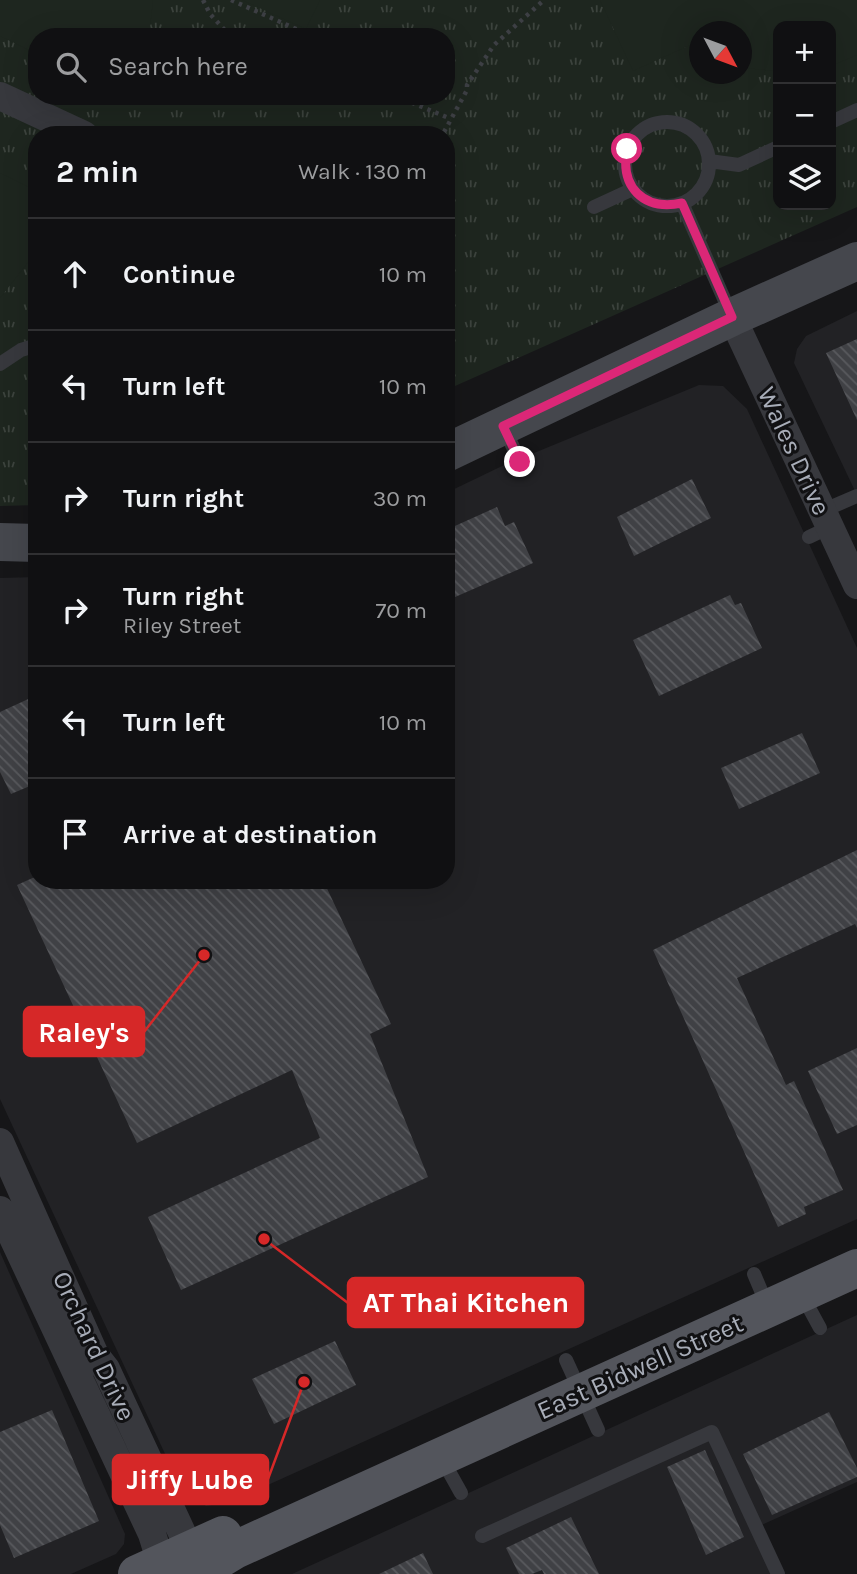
<!DOCTYPE html>
<meta charset="utf-8">
<style>
body{margin:0;font-family:Karla,sans-serif;background:#1e1e20;color:#f1f3f6}
.controls{position:absolute;right:21px;top:21px;display:grid;overflow:hidden;border-radius:14px;box-shadow:0 7px 28px #0002}
.controls button{width:63px;height:63px;display:grid;place-items:center;padding:0;border:0;border-bottom:2px solid #303032;background:#101012;color:#f1f3f6;font:35px sans-serif}
.compass{position:absolute;left:689px;top:21px;width:63px;height:63px;border-radius:50%;background:#101012;box-shadow:0 7px 28px #0002;rotate:131deg}
.stop{position:absolute;width:21px;height:21px;margin:-16px;border:5px solid #db2777;border-radius:50%;background:#fff}
.stop.end{background:#db2777;border-color:#fff;box-shadow:0 2px 7px #0008}
.list{margin:0;padding:0;list-style:none}
h2{display:flex;justify-content:space-between;align-items:center;height:91px;margin:0;padding:0 28px;font-size:30px}
h2 small{font-size:23px;font-weight:400;color:#9c9d9f}
.list li{display:grid;grid-template-columns:46px 1fr auto;gap:21px;align-items:center;box-sizing:border-box;height:112px;padding:0 28px;border-top:2px solid #303032}
.list b{display:block;font-size:26px;white-space:nowrap}
.list p{margin:0;font-size:23px;white-space:nowrap;color:#9c9d9f}
.list em{font-size:23px;font-style:normal;color:#9c9d9f}
.icon{flex:none;width:38px;height:38px;fill:none;stroke:currentColor;stroke-width:2;stroke-linecap:round;stroke-linejoin:round}
.map{position:relative;flex:none;width:857px;height:1574px;overflow:hidden}
.search{position:absolute;background:#101012;box-shadow:0 7px 28px #0002;left:28px;top:28px;width:427px;height:77px;display:flex;align-items:center;gap:18px;box-sizing:border-box;padding:0 24px;border-radius:28px;color:#9c9d9f;font-size:26px}
.panel{position:absolute;background:#101012;box-shadow:0 7px 28px #0002;left:28px;top:126px;width:427px;height:763px;border-radius:28px}
.map>svg:first-child{display:block}
.built{fill:#222225}
.park{fill:url(#park-tufts);fill-rule:evenodd}
.pitch{fill:#1e261f}
.building{fill:url(#building-back-hatch)}
.lines{fill:none;stroke-linecap:round;stroke-linejoin:round}
.path{stroke:#3d3f44;stroke-width:4.5;stroke-dasharray:3.5 5;stroke-linecap:butt}
.lane{stroke:#37383d;stroke-width:14}
.street{stroke:#37383d;stroke-width:28}
.secondary{stroke:#45474d;stroke-width:38}
.primary{stroke:#53555c;stroke-width:38}
.route{stroke:#db2777;stroke-width:9}
.labels{text-anchor:middle;dominant-baseline:central;stroke-width:6;stroke-linejoin:round;paint-order:stroke}
.street-label{font-size:26px;fill:#a8adb8;stroke:#111113}
.leader{fill:none;stroke:#d62828;stroke-width:2.5}
.callout-dot{fill:#d62828;stroke:#111113;stroke-width:2.5}
.callout{fill:#d62828;stroke:#d62828;stroke-width:2.5}
.callout-label{font-size:28px;text-anchor:middle;font-weight:bold;fill:#fff}
</style>
<div class="map">
<svg width="857" height="1574" viewBox="0 0 857 1574">
<defs>
<pattern id="park-tufts" width="24" height="20" patternUnits="userSpaceOnUse" patternTransform="scale(1.75)"><rect width="24" height="20" fill="#1e261f"/><path d="M3 7l-1-3M5 7V3M7 7l1-3M15 17l-1-3M17 17v-4M19 17l1-3" fill="none" stroke="#3c433d"/></pattern>
<pattern id="building-back-hatch" width="6" height="6" patternUnits="userSpaceOnUse" patternTransform="scale(1.75)"><rect width="6" height="6" fill="#404145"/><path d="M-1 5l2 2M0 0l6 6M5-1l2 2" fill="none" stroke="#595a5e"/></pattern>
</defs>
<rect width="100%" height="100%" fill="#161618"/>
<path class="built" d="M857 311V495L794 363 797 349 806 336Z
M699 385 723 386 747 409 857 648V1219L230 1502 206 1506 180 1486 0 1099V578L37 577V880H446V493L500 467Z
M0 1252 125 1534 124 1544 116 1554 71 1574H0Z
M857 1315V1482L755 1528 775 1574H292Z"/>
<path class="park" d="M0 0H857V207L446 390V135H37V505L0 506ZM778 26H831V205H778ZM700 32H742V74H700ZM37 37H446V96H37Z"/>
<path class="pitch" d="M0 0H153L150 28 146 37H37V54L0 36Z
M242 0H320L306 29Z
M600 0H857V55L831 66V26H778V71L742 68V32H700L699 41 633 71Z
M0 173 37 191V251L0 298Z"/>
<path class="building" d="M857 339V420L826 353Z
M692 479 711 518 634 556 617 517Z
M497 507 505 526 514 522 533 563 446 601V530Z
M730 595 735 605 741 603 762 648 659 696 633 640Z
M37 695V783L11 794 0 772V712Z
M802 733 820 773 739 809 721 768Z
M857 850V928L855 924 737 978 786 1085 794 1081 843 1190 804 1207 806 1214 778 1227 653 950Z
M37 876V880H323L391 1024 370 1034 428 1177 181 1290 148 1217 320 1138 292 1070 137 1143 17 885Z
M857 1048V1125L837 1134 808 1071Z
M335 1341 356 1385 274 1424 252 1379Z
M52 1410 99 1521 14 1558 0 1525V1432Z
M829 1412 857 1468V1477L772 1515 743 1454Z
M705 1450 744 1537 706 1555 667 1467Z
M571 1517 599 1574H544L542 1570 532 1574H519L506 1548Z
M423 1553 433 1574H379Z"/>
<g class="lines">
<path class="path" d="M203 0 210 14 231 37
M231 0 314 37
M396 96 451 119
M444 132 467 90V85L494 45 544 0"/>
<path class="lane" d="M831 122 857 110
M625 164a42 42 0 1 1 84 0a42 42 0 1 1-84 0Z
M709 161 739 165 778 147
M682 203 732 317
M594 207 633 189
M0 364 21 350 37 345
M504 428 520 462
M822 511 857 496
M809 537 830 527
M754 1274 768 1307
M802 1295 820 1328
M566 1360 598 1430
M442 1459 461 1493
M482 1536 712 1432 778 1574"/>
<path class="street" d="M0 96 84 135
M732 317 857 585
M0 1142 95 1355 106 1369 190 1550
M0 1210 152 1534 161 1563"/>
<path class="secondary" d="M446 453 732 317 857 261
M0 542 37 543"/>
<path class="primary" d="M137 1574 223 1535
M195 1574 235 1550 857 1268"/>
</g>
<g class="lines">
<path class="route" d="M520 462 503 426 732 317 682 203C643 211 620 187 627 149"/>
</g>
<g class="labels">
<g class="street-label">
<text transform="translate(794 451) rotate(65)">Wales Drive</text>
<text transform="translate(94 1346) rotate(65)">Orchard Drive</text>
<text transform="translate(640 1367) rotate(-24)">East Bidwell Street</text>
</g>
</g>
<path class="leader" d="M204 955L144 1032M264 1239L348 1303M304 1382L268 1479"/>
<g class="callout-dot">
<circle cx="204" cy="955" r="7"/>
<circle cx="264" cy="1239" r="7"/>
<circle cx="304" cy="1382" r="7"/>
</g>
<g class="callout">
<rect x="24" y="1007" width="120" height="49" rx="7"/>
<rect x="348" y="1278" width="235" height="49" rx="7"/>
<rect x="113" y="1455" width="155" height="49" rx="7"/>
</g>
<g class="callout-label">
<text x="84" y="1042">Raley's</text>
<text x="466" y="1312">AT Thai Kitchen</text>
<text x="190" y="1489">Jiffy Lube</text>
</g>
</svg>
<div class="controls">
<button>+</button>
<button>−</button>
<button><svg class="icon" aria-label="layers" viewBox="0 0 24 24"><path d="M12 4l9 5-9 5-9-5zM3 14l9 5 9-5"/></svg></button>
</div>
<svg class="compass" viewBox="-18 -18 36 36"><path d="M0-13l5 13h-10z" fill="#e53935"/><path d="M0 13l5-13h-10z" fill="#9c9d9f"/></svg>
<div class="stop" style="left:627px;top:149px"></div>
<div class="stop end" style="left:520px;top:462px"></div>
<div class="search"><svg class="icon" aria-label="search" viewBox="0 0 24 24"><circle cx="10" cy="10" r="6"/><path d="M15 15l6 6"/></svg>Search here</div>
<section class="panel">
<h2>2 min<small>Walk · 130 m</small></h2>
<ul class="list">
<li><svg class="icon" aria-label="ahead" viewBox="0 0 24 24"><path d="M12 20V5M6 11l6-6 6 6"/></svg><div><b>Continue</b></div><em>10 m</em></li>
<li><svg class="icon" aria-label="left" viewBox="0 0 24 24"><path d="M17 20v-9H6M10 6l-5 5 5 5"/></svg><div><b>Turn left</b></div><em>10 m</em></li>
<li><svg class="icon" aria-label="right" viewBox="0 0 24 24"><path d="M7 20v-9h11M14 6l5 5-5 5"/></svg><div><b>Turn right</b></div><em>30 m</em></li>
<li><svg class="icon" aria-label="right" viewBox="0 0 24 24"><path d="M7 20v-9h11M14 6l5 5-5 5"/></svg><div><b>Turn right</b><p>Riley Street</p></div><em>70 m</em></li>
<li><svg class="icon" aria-label="left" viewBox="0 0 24 24"><path d="M17 20v-9H6M10 6l-5 5 5 5"/></svg><div><b>Turn left</b></div><em>10 m</em></li>
<li><svg class="icon" aria-label="arrive" viewBox="0 0 24 24"><path d="M6 21V4h12l-3 4 3 4H6"/></svg><div><b>Arrive at destination</b></div></li>
</ul>
</section>
</div>
